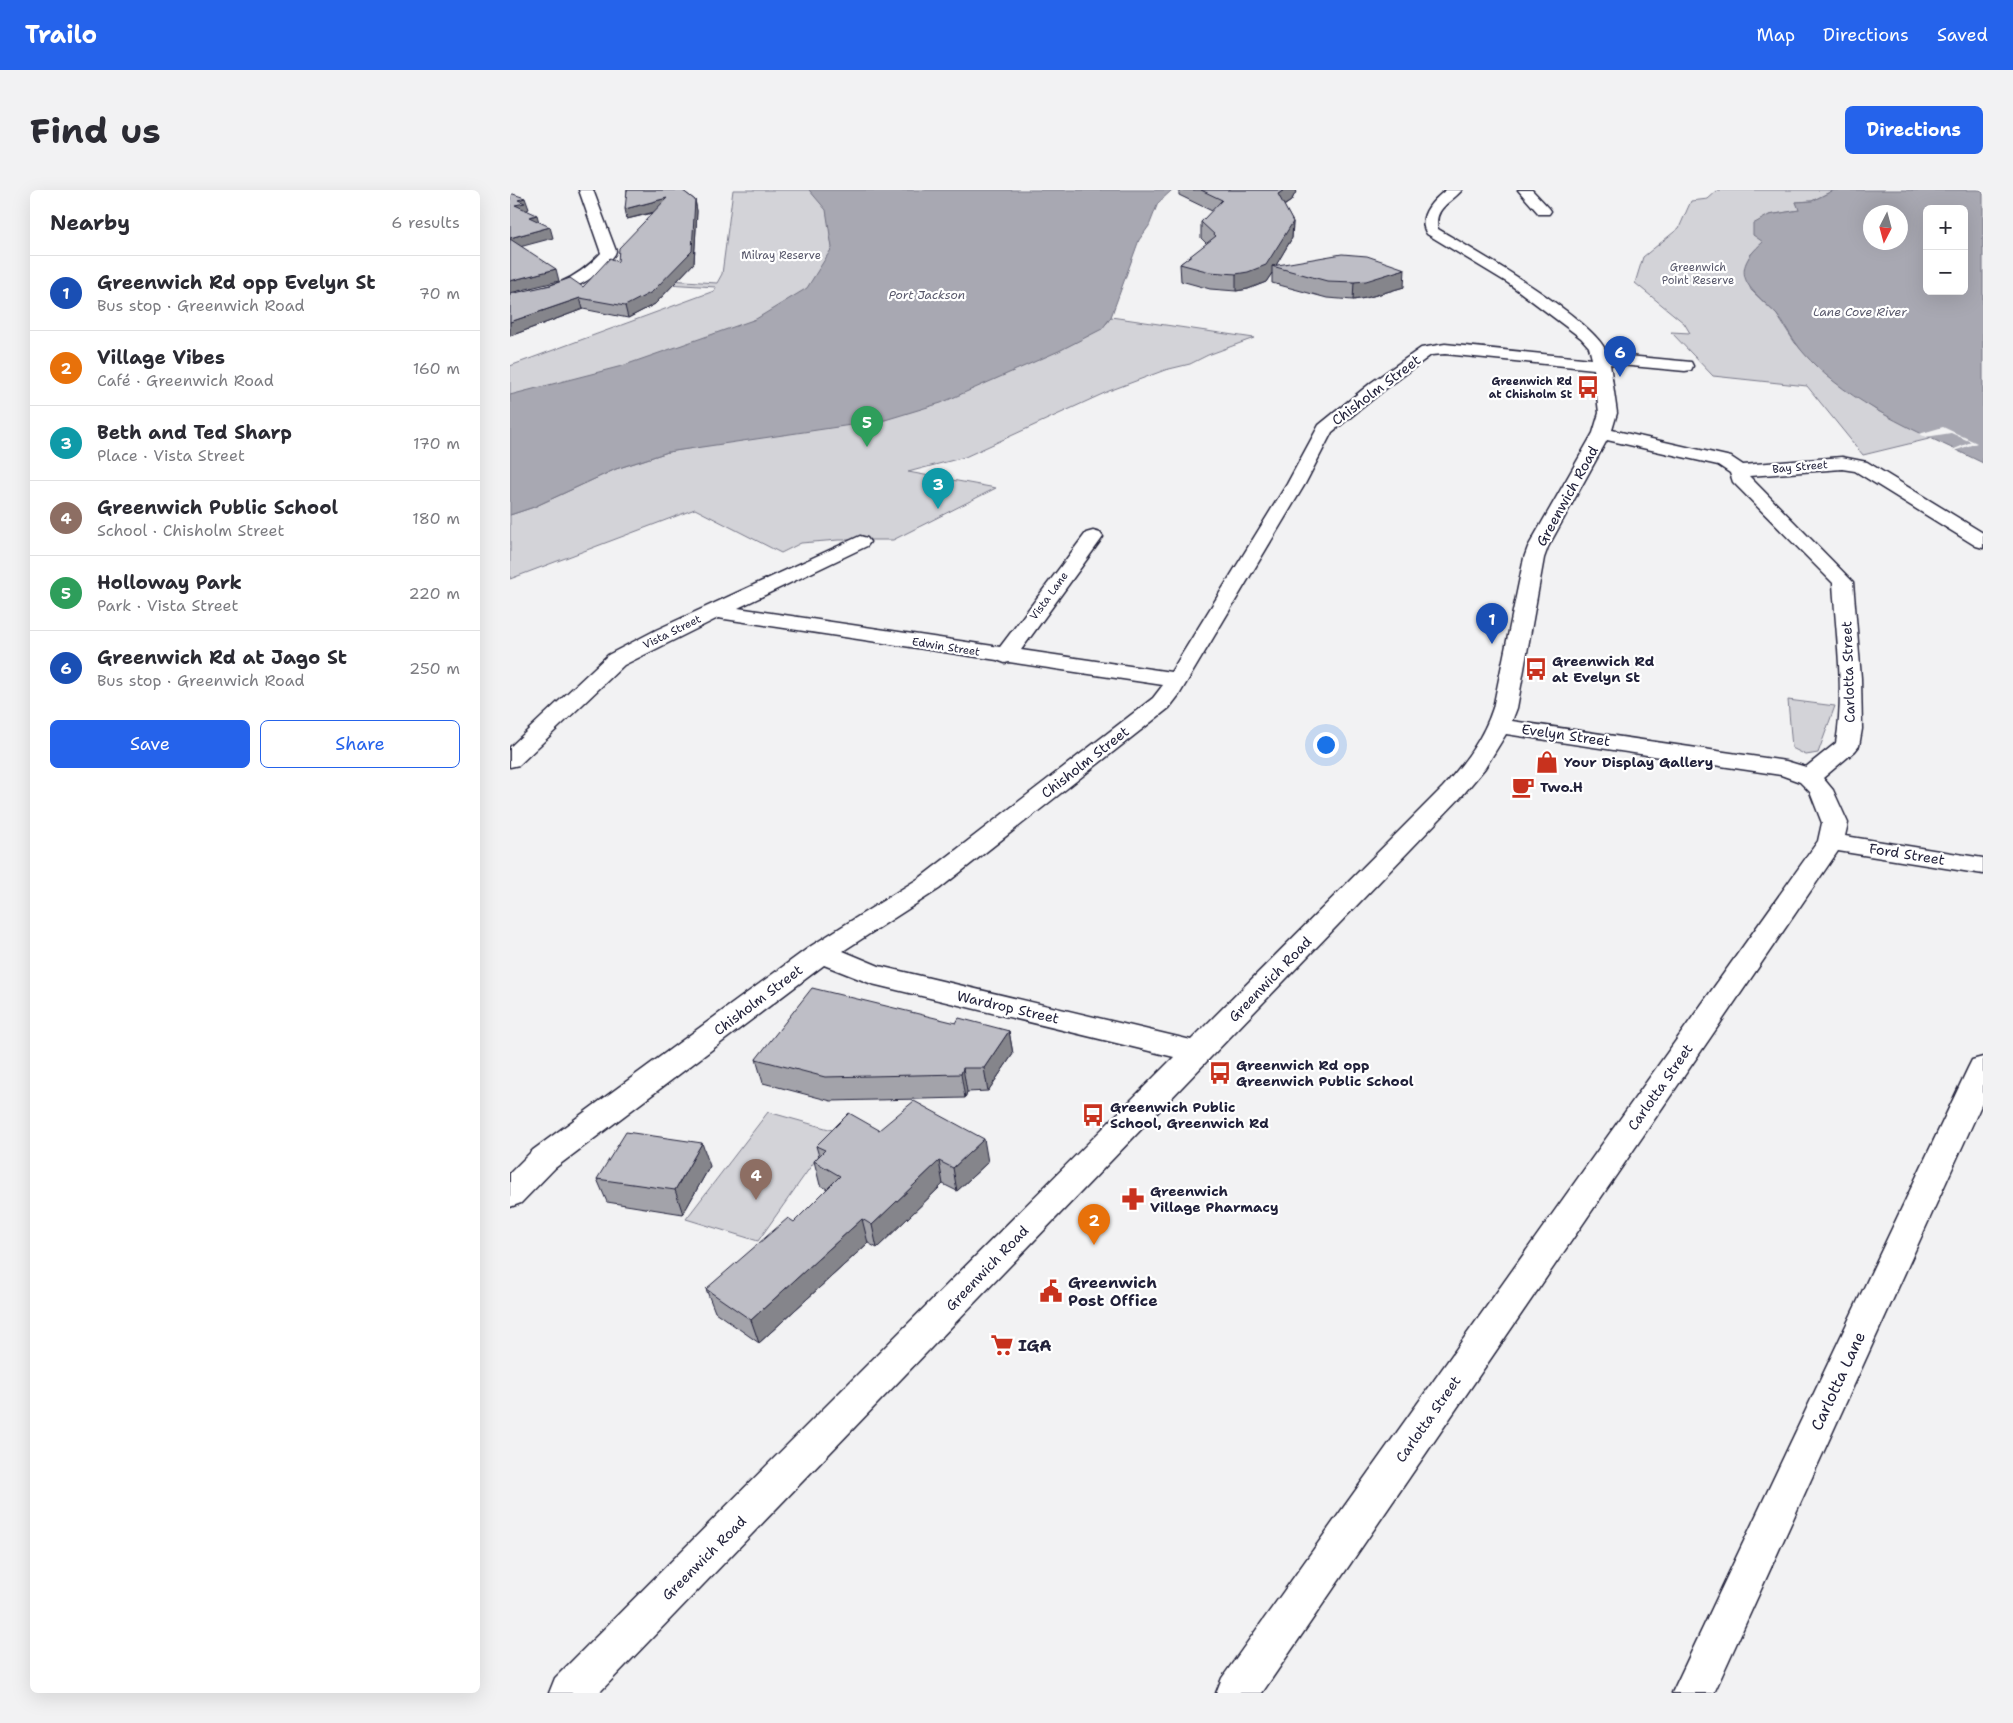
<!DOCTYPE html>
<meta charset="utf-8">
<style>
body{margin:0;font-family:"Shantell Sans",sans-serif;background:#f2f2f3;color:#2b2b33}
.controls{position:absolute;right:15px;top:15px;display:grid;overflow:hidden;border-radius:8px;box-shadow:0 5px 20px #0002}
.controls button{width:45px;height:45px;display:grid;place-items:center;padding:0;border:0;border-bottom:1px solid #e1e1e2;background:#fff;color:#2b2b33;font:25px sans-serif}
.compass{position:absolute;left:1353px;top:15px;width:45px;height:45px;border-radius:50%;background:#fff;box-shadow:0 5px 20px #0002;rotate:186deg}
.you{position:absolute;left:815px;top:554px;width:18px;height:18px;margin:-12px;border:4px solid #fff;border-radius:50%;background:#1a73e8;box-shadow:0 0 0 8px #1a73e833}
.badge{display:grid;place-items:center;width:32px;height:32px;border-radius:50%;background:#2563eb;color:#fff;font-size:16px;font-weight:700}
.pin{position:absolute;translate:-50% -41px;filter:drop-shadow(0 1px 2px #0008)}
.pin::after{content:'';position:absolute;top:26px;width:18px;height:15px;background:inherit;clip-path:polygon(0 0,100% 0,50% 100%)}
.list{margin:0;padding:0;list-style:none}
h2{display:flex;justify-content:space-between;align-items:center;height:65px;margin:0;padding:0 20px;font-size:21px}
h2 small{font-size:16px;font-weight:400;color:#7c7c81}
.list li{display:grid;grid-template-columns:32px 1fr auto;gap:15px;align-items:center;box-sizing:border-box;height:75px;padding:0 20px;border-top:1px solid #e1e1e2}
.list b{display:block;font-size:19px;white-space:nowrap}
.list p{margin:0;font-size:16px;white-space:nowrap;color:#7c7c81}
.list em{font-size:16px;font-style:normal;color:#7c7c81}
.actions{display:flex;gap:10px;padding:15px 20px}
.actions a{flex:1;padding:11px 0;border:1px solid #2563eb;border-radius:8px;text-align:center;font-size:18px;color:#2563eb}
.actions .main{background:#2563eb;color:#fff}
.map{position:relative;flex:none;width:1473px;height:1503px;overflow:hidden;border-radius:8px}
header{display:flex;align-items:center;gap:30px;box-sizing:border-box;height:70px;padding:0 25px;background:#2563eb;color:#fff}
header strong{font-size:24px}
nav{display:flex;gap:28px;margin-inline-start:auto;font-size:18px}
.intro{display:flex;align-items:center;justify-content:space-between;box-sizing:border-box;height:120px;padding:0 30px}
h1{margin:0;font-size:35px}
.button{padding:12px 22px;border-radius:8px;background:#2563eb;color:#fff;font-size:18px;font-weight:700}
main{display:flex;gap:30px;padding:0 30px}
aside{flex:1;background:#fff;border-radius:8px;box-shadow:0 5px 20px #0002}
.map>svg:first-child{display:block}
.green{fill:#d3d3d8;stroke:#7a7a8a}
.water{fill:#a8a8b2;stroke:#727282;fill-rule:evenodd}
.pier{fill:#f2f2f3}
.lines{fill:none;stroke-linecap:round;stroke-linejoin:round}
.minor-casing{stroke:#22223b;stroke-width:3}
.minor{fill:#fff;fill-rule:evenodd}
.wall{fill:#a3a3aa;stroke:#22223b}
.shaded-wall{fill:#85858b;stroke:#22223b}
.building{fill:#bebec6;stroke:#22223b}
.labels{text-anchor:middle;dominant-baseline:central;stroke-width:4.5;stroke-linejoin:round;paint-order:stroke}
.far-park-label{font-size:11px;fill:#57576a;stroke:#fff}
.far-poi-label{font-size:11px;font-weight:bold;fill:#22223b;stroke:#fff;text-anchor:end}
.far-street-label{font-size:11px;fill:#22223b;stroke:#fff}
.far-water-label{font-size:12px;font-style:italic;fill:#58586b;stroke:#fff}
.street-label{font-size:14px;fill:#22223b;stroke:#fff}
.poi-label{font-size:14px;font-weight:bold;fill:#22223b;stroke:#fff;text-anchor:start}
.near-poi-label{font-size:16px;font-weight:bold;fill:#22223b;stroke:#fff;text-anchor:start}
.near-street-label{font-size:16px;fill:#22223b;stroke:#fff}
</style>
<header>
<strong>Trailo</strong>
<nav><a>Map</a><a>Directions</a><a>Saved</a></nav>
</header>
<div class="intro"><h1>Find us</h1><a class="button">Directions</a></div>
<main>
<aside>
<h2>Nearby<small>6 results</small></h2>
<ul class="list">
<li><span class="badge" style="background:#1a4fb4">1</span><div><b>Greenwich Rd opp Evelyn St</b><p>Bus stop · Greenwich Road</p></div><em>70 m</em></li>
<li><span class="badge" style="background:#e8710a">2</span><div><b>Village Vibes</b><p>Café · Greenwich Road</p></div><em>160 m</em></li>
<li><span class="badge" style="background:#0f9aa8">3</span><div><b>Beth and Ted Sharp</b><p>Place · Vista Street</p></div><em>170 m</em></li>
<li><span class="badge" style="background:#8d6e63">4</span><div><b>Greenwich Public School</b><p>School · Chisholm Street</p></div><em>180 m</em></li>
<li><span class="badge" style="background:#2e9e5b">5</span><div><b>Holloway Park</b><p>Park · Vista Street</p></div><em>220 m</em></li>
<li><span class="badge" style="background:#1a4fb4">6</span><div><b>Greenwich Rd at Jago St</b><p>Bus stop · Greenwich Road</p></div><em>250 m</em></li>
</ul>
<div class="actions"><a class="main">Save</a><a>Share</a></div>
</aside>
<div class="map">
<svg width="1473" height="1503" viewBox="0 0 1473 1503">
<rect width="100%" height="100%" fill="#f2f2f3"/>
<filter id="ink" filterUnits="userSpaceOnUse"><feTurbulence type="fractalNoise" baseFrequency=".02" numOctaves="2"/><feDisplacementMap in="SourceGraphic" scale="10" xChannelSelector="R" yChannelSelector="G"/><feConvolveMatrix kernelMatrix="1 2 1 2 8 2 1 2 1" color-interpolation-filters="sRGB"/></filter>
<g filter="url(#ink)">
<path class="green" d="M223 0H299L316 16 326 81 231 143 136 175 0 210V176L204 101 206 97 90 90 93 86 207 93 212 84Z
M1208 0H1324L1302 11 1286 12 1290 20 1259 25 1253 52 1240 65 1237 72 1235 84 1241 100 1267 125 1285 153 1316 185 1366 220 1423 248 1353 265 1297 196 1203 186 1161 142 1180 143 1174 133 1125 93 1133 67 1169 38 1181 11 1198 9Z
M601 127 744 148 698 165 680 174 655 180 599 201 455 267 398 282 486 298 383 350H328L291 353 271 363 185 319 0 389V325L24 317 106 279 158 262 236 249 597 133Z
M1278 510 1325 516 1308 563 1296 565 1282 558Z
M258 922 326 941 248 1051 176 1029Z"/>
<path class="water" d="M299 0H662L648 13 639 36 629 50 601 127 592 139 549 161 431 213 375 230 158 262 106 279 24 317 0 325V205L112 176 246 129 297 98 322 58 316 20Z
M1324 0H1473V273C1416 245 1352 220 1306 176 1299 169 1291 161 1286 153 1279 144 1275 134 1267 125 1244 100 1214 86 1253 52L1243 45V34L1259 25 1289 20 1286 12 1302 11ZM1417 19H1454V101H1417ZM1360 22H1390V52H1360Z"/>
<path class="pier" d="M1433 237 1467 253 1444 261 1442 260 1461 252 1441 243 1416 247 1409 244Z"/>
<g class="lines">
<defs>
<path id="minor" d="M69 0H83L106 61 105 64C80 100 40 107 0 115V105C39 98 63 93 91 63Z
M936 0H952C941 13 923 18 928 39 962 59 1088 131 1097 164L1181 172 1183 176 1181 180 1175 181 1100 174 1107 223 1102 240 1221 267 1233 275 1332 267 1357 272 1473 343V358L1466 356 1345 281 1332 279 1239 286 1343 392 1351 488 1352 539 1349 556 1345 561 1313 588 1323 600 1338 633 1335 646 1473 668V684L1328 661 752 1503H706L712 1488 1308 651 1312 633 1300 602 1290 592 1271 585 996 544 975 578 951 607 89 1503H39L45 1488 664 867 362 794 314 775 45 978 11 1013 0 1017V983L23 960 301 756 411 687 643 508 653 495 499 472 495 473 487 470 208 428 114 475 9 575 0 577V557L98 465 146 440 350 346 357 348 360 352 357 356 228 418 490 457 576 343 583 341 590 343 593 347 511 460 661 482 777 294 809 235 862 192 911 158 935 154 1082 169 1079 157 1071 148 998 93 917 44C906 27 923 10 936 0ZM935 164 1084 179 1089 223 1083 243 1018 357 1014 368 983 518C973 549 955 572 933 597L681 850 369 776 333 761 429 699 659 518 669 505 795 294 822 242 874 200 921 165ZM1097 250 1208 275 1220 283 1223 292 1323 393C1326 445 1335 502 1326 553L1296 577 1276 571 1002 531 1007 518 1034 368 1038 357Z
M1008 0H1022L1039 18 1041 21 1039 24H1029Z
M1473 867V911L1204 1503H1162L1458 878 1462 870Z"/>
</defs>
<use href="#minor" class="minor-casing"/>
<use href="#minor" class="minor"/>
</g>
<path class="wall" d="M117 0H179L173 1 185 10 187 21 184 73 145 114 118 128 73 119 0 146V104L73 97 108 72 143 23 117 29Z
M669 0H787L781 11 774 16 783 32 782 48 766 75 894 97 856 108 843 110 817 108 762 93V83L756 92 738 99 726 101 700 99 671 91 670 74 697 54 691 48V32L702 21 669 5Z
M446 833 499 841 503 864 478 901 457 902 455 908 321 911 253 893 246 869Z
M369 940 478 972 447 1001 433 994 367 1058 358 1053 249 1153 205 1122 196 1099 284 1032 317 999 310 995 304 971 309 966 306 956Z
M200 976 173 1024 97 1012 87 989Z"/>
<path class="shaded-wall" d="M774 0H787L781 11 767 20 768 4Z
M15 8 19 19 17 20 18 23 5 15 8 10Z
M157 8 160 18 117 29 115 19Z
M185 10 187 21 184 73 145 114 118 128 115 116Z
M27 25 30 36 19 27Z
M783 32 782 48 765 77 762 76V83L756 92 738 99 726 101V84Z
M40 37 43 48 2 59 0 52V48Z
M46 79 49 91 0 103V91Z
M895 79 894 97 856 108 843 110 844 92Z
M70 108 73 119 0 146V132Z
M499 841 503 864 478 901 474 878Z
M453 878 457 902 455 908 451 884Z
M474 949 478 972 447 1001 443 978Z
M192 953 200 976 173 1024 165 1000Z
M429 971 433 994 367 1058 362 1035Z
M352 1029 358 1053 249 1153 241 1130Z"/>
<path class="building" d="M117 0H172L185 10 182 61 142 102 115 116 70 108 0 132V104L41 95 60 88 73 97 100 68 108 72 109 58 157 8 115 19Z
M691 0H774L768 4 783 32 756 75 738 82 726 84 700 82 670 74 706 46 691 32 712 10Z
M0 3 15 8 8 10 15 13 5 15 27 25 19 27 40 37 0 48Z
M0 49 46 79 0 91Z
M832 64 857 66 895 79 856 91 844 92 817 91 762 76Z
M302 798 446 833 449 828 499 841 474 878H453L451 884 315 887 246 869Z
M404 911 474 949 443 978 429 971 362 1035 352 1029 241 1130 196 1099 278 1028 284 1032 330 986 304 971 315 960 306 956 339 923 369 940Z
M116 942 192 953 165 1000 87 989Z"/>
</g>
<defs>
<symbol id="bus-bare" viewBox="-9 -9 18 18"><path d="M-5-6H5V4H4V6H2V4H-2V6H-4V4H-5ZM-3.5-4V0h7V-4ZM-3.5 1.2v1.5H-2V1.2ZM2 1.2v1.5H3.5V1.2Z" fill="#c8321e" stroke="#fff" stroke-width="2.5" paint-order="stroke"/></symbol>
<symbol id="shop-bare" viewBox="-9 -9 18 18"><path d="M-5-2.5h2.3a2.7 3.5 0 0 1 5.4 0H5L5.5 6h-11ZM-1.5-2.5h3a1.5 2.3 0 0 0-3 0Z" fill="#c8321e" stroke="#fff" stroke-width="2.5" paint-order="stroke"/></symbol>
<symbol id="cafe-bare" viewBox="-9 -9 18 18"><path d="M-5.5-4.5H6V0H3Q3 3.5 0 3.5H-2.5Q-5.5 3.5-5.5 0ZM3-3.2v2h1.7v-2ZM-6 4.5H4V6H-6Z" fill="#c8321e" stroke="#fff" stroke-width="2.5" paint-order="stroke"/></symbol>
<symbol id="pharmacy-bare" viewBox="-9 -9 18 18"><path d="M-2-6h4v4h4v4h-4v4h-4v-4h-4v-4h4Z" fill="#c8321e" stroke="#fff" stroke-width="2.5" paint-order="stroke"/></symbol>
<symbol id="civic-bare" viewBox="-9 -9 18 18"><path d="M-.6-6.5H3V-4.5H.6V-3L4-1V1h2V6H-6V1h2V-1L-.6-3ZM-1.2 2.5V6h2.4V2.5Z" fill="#c8321e" stroke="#fff" stroke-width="2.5" paint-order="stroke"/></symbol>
<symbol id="supermarket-bare" viewBox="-9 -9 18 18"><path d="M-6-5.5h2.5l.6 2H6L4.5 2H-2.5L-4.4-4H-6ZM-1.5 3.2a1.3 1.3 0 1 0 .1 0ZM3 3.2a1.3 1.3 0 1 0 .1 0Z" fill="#c8321e" stroke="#fff" stroke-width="2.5" paint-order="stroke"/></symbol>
</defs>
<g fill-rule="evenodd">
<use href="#bus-bare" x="1062" y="181" width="32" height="32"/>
<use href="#bus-bare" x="1010" y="463" width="32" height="32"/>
<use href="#shop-bare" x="1021" y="556" width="32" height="32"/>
<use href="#cafe-bare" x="997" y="581" width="32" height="32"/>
<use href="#bus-bare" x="694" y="867" width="32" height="32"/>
<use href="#bus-bare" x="567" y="909" width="32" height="32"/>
<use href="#pharmacy-bare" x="607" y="993" width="32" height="32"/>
<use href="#civic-bare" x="525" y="1085" width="32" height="32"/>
<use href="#supermarket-bare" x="476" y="1139" width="32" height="32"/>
</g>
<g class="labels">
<g class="far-park-label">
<text x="271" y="65">Milray Reserve</text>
<text x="1188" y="77">Greenwich<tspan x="1188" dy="13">Point Reserve</tspan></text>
</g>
<g class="far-poi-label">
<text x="1062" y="191">Greenwich Rd<tspan x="1062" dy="13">at Chisholm St</tspan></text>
</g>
<g class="far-street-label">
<text transform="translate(1290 277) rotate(-5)">Bay Street</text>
<text transform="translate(539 406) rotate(-54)">Vista Lane</text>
<text transform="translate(162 442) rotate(-26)">Vista Street</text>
<text transform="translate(436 457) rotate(9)">Edwin Street</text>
</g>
<g class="far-water-label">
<text x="417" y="105">Port Jackson</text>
<text x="1350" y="122">Lane Cove River</text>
</g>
<g class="street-label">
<text transform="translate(866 200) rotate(-37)">Chisholm Street</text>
<text transform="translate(1057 306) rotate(-61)">Greenwich Road</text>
<text transform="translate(1338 482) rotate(-92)">Carlotta Street</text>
<text transform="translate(1056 545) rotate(8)">Evelyn Street</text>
<text transform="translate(575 572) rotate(-38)">Chisholm Street</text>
<text transform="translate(1397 664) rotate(9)">Ford Street</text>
<text transform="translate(760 789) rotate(-46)">Greenwich Road</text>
<text transform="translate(248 810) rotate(-37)">Chisholm Street</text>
<text transform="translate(498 817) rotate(13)">Wardrop Street</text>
<text transform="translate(1150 897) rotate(-55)">Carlotta Street</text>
<text transform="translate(477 1078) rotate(-46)">Greenwich Road</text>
<text transform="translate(918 1229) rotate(-55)">Carlotta Street</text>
<text transform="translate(194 1368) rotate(-45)">Greenwich Road</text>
</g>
<g class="poi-label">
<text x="1042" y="471">Greenwich Rd<tspan x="1042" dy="16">at Evelyn St</tspan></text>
<text x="1054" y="572">Your Display Gallery</text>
<text x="1030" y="597">Two.H</text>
<text x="726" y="875">Greenwich Rd opp<tspan x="726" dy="16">Greenwich Public School</tspan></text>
<text x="600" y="917">Greenwich Public<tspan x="600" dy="16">School, Greenwich Rd</tspan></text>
<text x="640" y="1001">Greenwich<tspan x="640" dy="16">Village Pharmacy</tspan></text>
</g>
<g class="near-poi-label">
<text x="558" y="1092">Greenwich<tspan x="558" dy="18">Post Office</tspan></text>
<text x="508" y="1155">IGA</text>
</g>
<g class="near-street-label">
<text transform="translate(1328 1191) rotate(-65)">Carlotta Lane</text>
</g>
</g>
</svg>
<div class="controls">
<button>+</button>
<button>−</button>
</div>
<svg class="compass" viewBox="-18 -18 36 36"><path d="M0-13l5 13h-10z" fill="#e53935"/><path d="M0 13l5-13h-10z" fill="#7c7c81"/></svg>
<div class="you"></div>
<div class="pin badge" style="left:982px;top:454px;background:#1a4fb4">1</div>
<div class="pin badge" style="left:584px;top:1055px;background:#e8710a">2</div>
<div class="pin badge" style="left:428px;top:319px;background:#0f9aa8">3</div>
<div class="pin badge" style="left:246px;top:1010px;background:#8d6e63">4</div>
<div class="pin badge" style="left:357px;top:257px;background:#2e9e5b">5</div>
<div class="pin badge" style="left:1110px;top:187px;background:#1a4fb4">6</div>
</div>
</main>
